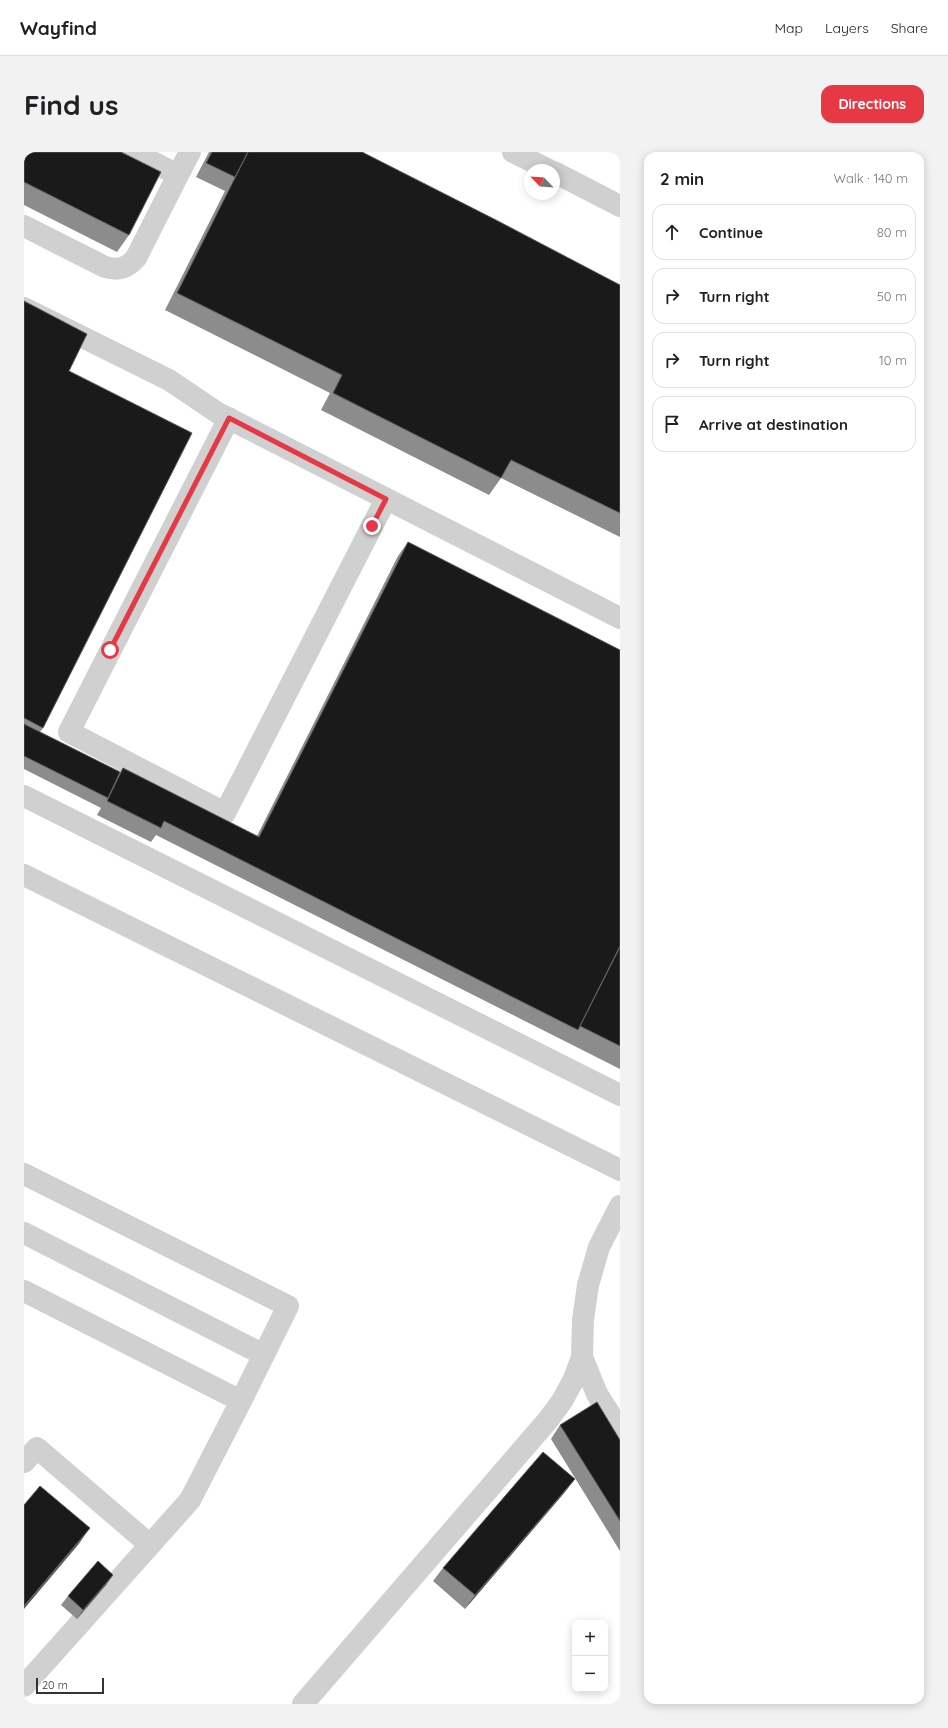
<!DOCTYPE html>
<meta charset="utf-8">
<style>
body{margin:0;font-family:Quicksand,sans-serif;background:#f2f2f2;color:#202124}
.controls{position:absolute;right:12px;bottom:12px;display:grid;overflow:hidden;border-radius:8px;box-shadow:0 2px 10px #0003}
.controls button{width:36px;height:36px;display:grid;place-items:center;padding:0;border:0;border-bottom:1px solid #e0e0e0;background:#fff;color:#202124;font:20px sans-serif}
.compass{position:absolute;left:500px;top:12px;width:36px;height:36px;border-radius:50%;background:#fff;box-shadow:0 2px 10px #0003;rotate:295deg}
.scale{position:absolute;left:12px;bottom:10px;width:68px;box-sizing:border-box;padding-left:4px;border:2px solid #333;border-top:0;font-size:11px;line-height:14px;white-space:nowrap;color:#333;-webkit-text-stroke:3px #fff;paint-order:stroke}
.stop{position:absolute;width:12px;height:12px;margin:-9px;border:3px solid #e63946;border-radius:50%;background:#fff}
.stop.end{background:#e63946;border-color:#fff;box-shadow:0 1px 4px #0008}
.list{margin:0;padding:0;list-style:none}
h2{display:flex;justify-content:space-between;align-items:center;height:52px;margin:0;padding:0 16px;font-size:17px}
h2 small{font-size:13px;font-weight:400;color:#757577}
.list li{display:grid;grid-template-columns:26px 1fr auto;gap:12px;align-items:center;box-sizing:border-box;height:56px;margin:0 8px 8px;padding:0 8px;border:1px solid #e0e0e0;border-radius:12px}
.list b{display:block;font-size:15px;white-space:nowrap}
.list em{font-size:13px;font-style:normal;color:#757577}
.icon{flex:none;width:22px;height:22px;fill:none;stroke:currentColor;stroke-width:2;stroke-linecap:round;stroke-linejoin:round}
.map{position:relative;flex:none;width:596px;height:1552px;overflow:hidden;border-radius:12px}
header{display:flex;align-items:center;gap:24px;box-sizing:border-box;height:56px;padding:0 20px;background:#fff;border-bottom:1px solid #e0e0e0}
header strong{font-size:19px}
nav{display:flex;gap:22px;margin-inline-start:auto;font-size:14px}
.intro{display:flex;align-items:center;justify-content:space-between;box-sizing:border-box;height:96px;padding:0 24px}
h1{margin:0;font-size:28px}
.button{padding:10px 18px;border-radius:12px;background:#e63946;color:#fff;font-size:14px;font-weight:700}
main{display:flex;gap:24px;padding:0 24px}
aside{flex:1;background:#fff;border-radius:12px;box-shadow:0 2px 10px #0003}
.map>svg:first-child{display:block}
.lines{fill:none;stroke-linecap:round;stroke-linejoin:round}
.minor{stroke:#d0d0d0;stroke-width:22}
.wall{fill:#8c8c8c}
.shaded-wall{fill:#5f5f5f}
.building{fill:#1a1a1a;stroke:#5f5f5f}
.route{stroke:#e63946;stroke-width:5}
</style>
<header>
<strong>Wayfind</strong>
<nav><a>Map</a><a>Layers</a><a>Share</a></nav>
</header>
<div class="intro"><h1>Find us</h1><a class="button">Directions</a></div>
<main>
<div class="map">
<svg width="596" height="1552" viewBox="0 0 596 1552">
<rect width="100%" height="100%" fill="#fff"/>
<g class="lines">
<path class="minor" d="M489 0 525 18
M530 20 596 54
M154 23 166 0
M0 74 81 115C95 119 103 116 112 106L154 23 109 0
M0 156 145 228 194 261 596 466
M205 266 45 580 201 661 362 347
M0 644 596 943
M0 723 596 1018
M0 1022 264 1154 217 1249 0 1139
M0 1081 240 1203
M558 1205 573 1242 596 1278
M0 1310 13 1296 126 1393 0 1534
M126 1393 166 1348 217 1249
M279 1552 524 1268 538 1249 550 1227 558 1205 559 1168 564 1133 575 1095 596 1054"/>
</g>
<path class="wall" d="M0 0 105 83 93 100 0 53Z
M185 0H338L596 133V385L477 326 465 343 297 258 306 241 141 158 201 39 172 25Z
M0 149 45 219 19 576 16 580 96 620 99 616 233 684 374 404 384 390 596 498V917L132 683 127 690 73 663 77 656 0 617Z
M536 1273 596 1288V1399L527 1287Z
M541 1340 441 1457 409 1429 419 1416Z
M89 1423 82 1433 53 1467 37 1453 44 1444Z"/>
<path class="shaded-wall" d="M551 1327 541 1340 441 1457 451 1443Z
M66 1376 54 1393 0 1457V1454Z
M89 1423 82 1433 53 1467 59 1458Z"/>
<path class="building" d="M0 0H97L137 20 105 83 0 30Z
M188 0H224L211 25 182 11Z
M224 0H338L472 68 596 133V361L487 308 477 326 309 241 318 223 153 141Z
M0 149 63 182 45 219 168 281 19 576 0 566Z
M384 390 596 498V794L554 878 140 669 137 676 83 649 99 616 235 685Z
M0 572 96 620 84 646 0 604Z
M596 795V894L556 874Z
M573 1250 596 1288V1369L536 1273Z
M519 1300 551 1327 451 1443 419 1416Z
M16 1334 66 1376 0 1454V1353Z
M74 1409 89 1423 59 1458 44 1444Z"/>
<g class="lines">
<path class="route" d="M86 498 205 266 362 347 348 374"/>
</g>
</svg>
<div class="controls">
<button>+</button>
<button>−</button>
</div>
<svg class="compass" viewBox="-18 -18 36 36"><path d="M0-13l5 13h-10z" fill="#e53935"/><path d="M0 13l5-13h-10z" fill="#757577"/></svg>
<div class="scale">20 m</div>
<div class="stop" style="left:86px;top:498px"></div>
<div class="stop end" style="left:348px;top:374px"></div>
</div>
<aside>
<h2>2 min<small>Walk · 140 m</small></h2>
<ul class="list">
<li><svg class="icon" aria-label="ahead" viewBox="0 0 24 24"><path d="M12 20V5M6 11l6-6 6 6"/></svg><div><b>Continue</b></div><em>80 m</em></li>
<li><svg class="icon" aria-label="right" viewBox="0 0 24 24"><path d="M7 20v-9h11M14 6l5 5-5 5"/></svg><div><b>Turn right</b></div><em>50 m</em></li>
<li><svg class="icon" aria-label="right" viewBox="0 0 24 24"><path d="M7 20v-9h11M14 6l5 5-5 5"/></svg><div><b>Turn right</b></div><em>10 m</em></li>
<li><svg class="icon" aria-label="arrive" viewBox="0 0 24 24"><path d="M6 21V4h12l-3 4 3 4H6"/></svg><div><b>Arrive at destination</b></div></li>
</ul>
</aside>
</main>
